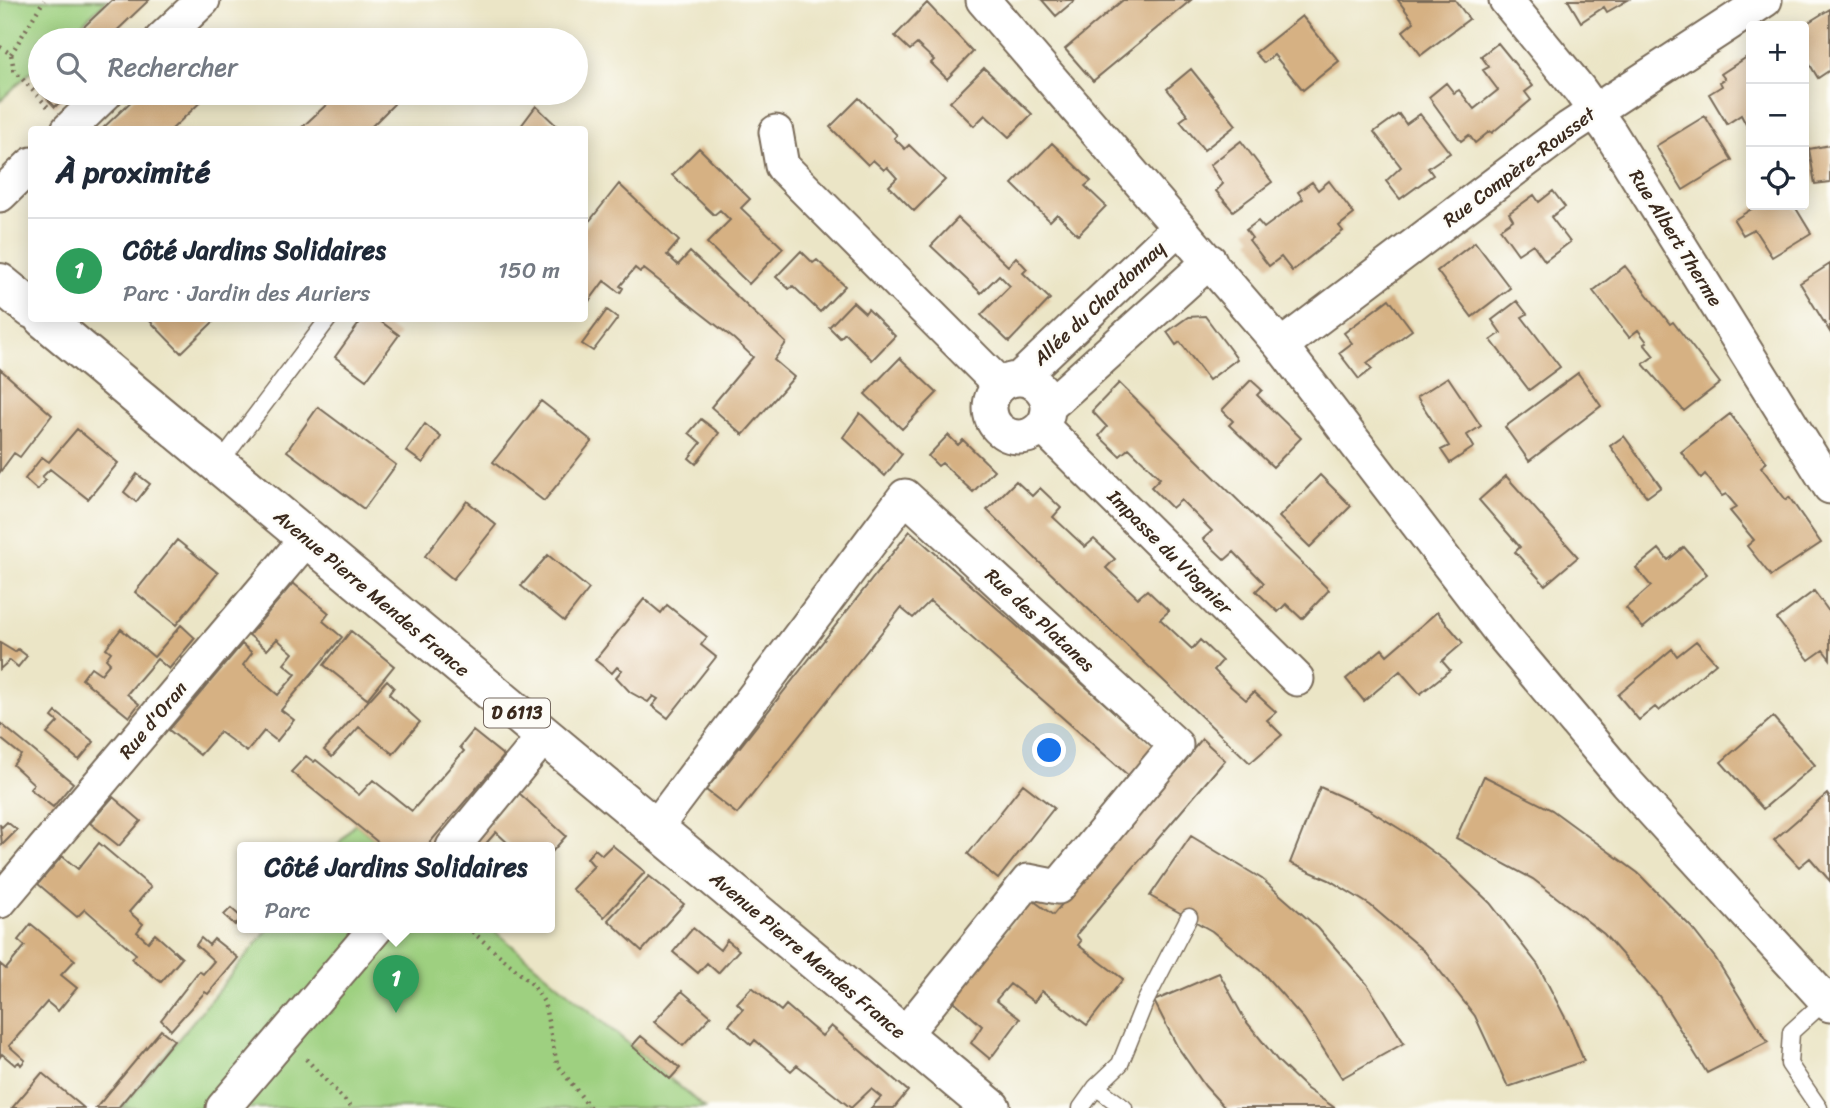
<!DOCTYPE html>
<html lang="fr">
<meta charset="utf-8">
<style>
body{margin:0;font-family:Sriracha,sans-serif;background:#f2f2f3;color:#1f2937}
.controls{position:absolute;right:21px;top:21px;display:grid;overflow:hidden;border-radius:7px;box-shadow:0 4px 18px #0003}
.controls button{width:63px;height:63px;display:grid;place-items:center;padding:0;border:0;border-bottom:2px solid #e0e1e3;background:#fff;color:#1f2937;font:35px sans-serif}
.you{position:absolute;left:1050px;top:751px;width:24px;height:24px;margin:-18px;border:5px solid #fff;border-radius:50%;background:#1a73e8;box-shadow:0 0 0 10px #1a73e833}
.badge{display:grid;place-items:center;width:46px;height:46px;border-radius:50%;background:#c8321e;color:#fff;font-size:23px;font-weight:700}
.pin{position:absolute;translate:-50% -58px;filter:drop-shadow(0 2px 4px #0008)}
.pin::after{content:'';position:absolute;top:37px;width:24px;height:21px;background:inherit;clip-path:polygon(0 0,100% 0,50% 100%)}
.popup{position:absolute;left:237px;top:842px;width:318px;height:91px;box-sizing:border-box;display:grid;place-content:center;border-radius:7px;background:#fff;filter:drop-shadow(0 2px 5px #0005);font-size:23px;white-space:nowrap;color:#747a83}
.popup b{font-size:26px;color:#1f2937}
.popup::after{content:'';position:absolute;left:50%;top:100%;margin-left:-14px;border:14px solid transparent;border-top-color:#fff}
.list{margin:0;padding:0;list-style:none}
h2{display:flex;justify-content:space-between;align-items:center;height:91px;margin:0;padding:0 28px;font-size:30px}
h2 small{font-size:23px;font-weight:400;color:#747a83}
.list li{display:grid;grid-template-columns:46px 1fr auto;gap:21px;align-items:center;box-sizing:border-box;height:105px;padding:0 28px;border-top:2px solid #e0e1e3}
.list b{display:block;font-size:26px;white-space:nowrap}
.list p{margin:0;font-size:23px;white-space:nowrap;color:#747a83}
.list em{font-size:23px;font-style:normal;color:#747a83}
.icon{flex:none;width:38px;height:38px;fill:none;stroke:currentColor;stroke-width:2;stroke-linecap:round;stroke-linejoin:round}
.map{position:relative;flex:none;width:1830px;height:1108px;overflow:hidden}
.search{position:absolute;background:#fff;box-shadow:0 4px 18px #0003;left:28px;top:28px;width:560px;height:77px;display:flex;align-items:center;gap:18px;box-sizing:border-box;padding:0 24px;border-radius:38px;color:#747a83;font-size:26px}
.panel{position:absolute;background:#fff;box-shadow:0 4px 18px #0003;left:28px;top:126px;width:560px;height:196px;border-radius:7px}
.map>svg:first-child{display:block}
.green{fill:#9ed080;stroke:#6c7d4f;stroke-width:2}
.building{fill:#d6b183}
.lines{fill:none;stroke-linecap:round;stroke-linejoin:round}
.lane-casing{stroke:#796b59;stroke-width:19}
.street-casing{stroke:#796b59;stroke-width:37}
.primary-casing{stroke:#796b59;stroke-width:42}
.path{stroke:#796b59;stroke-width:4.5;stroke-dasharray:2 5;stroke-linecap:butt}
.lane{stroke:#fff;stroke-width:16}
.street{stroke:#fff;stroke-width:33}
.primary{stroke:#fff;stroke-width:38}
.labels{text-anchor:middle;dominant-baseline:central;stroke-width:5;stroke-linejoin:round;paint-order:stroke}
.shield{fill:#fdfcf7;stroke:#75695f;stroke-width:2}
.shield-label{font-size:18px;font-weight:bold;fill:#3b2a1e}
.street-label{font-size:19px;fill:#3b2a1e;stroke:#fdfcf7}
</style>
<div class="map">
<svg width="1830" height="1108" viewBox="0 0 1830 1108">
<rect width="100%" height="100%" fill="#fdfcf7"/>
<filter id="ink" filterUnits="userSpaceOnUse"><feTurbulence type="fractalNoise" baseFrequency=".0143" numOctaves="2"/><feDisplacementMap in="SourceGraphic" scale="14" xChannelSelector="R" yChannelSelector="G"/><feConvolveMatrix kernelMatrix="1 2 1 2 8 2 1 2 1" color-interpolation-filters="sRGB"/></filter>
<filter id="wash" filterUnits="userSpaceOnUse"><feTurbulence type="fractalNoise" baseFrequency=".00686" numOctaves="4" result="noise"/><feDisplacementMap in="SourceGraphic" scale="28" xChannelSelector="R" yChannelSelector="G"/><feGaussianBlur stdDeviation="1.57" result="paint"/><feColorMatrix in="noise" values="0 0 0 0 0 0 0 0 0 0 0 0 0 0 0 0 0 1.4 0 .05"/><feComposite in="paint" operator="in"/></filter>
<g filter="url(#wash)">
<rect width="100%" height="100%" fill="#ebe5c6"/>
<path class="green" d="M0 0H107L64 40H40V63L0 101Z
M355 823 384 847H336Z
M270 927H490L705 1108H122Z"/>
<g id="blocks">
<path class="building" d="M112 0H149L107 40H70Z
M1042 0H1075L1056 16Z
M1123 0H1191L1093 81 1065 49Z
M1398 0H1455L1469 19 1421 55 1403 31 1414 22Z
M1568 0H1628L1607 12 1604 7 1581 22Z
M927 3 973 52 947 79 931 63 934 60 917 44 910 50 895 36Z
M1830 9V70L1818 78 1804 55V25Z
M1302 16 1339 61 1303 90 1274 55 1264 63 1255 53Z
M1498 43 1533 86 1525 92 1531 100 1492 133 1490 131 1475 143 1469 135 1461 141 1429 97 1446 83 1454 93 1459 90 1474 109 1498 90 1483 70 1489 67 1481 56Z
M1747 57 1751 64 1749 130 1741 115 1727 124 1709 94 1722 86 1720 82 1725 79 1721 74Z
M984 68 1032 114 1009 137 985 115 974 126 950 102Z
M1191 69 1236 125 1204 150 1180 121 1188 115 1167 89Z
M42 93H69L55 107Z
M140 93H210L171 130H101Z
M339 93H383L394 104 368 130H299Z
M859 98 897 135 894 138 905 149 909 145 945 180 914 211 889 186 897 178 887 167 884 170 873 160 868 165 830 127Z
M536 106 561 130H518Z
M1399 114 1406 124 1420 114 1450 153 1428 168 1433 175 1400 199 1386 181 1401 167 1374 132Z
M1705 116 1732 160 1683 190 1656 146Z
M1241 141 1272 182 1233 211 1216 191 1223 184 1210 165Z
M1052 143 1091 181 1085 186 1106 206 1078 235 1057 214 1050 221 1012 184Z
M1830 145V182L1815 184 1809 149Z
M699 148 750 199 741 208 783 248 749 284 707 243 730 220 720 210 714 215 672 175Z
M1329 181 1354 214 1339 226 1343 231 1292 271 1281 257 1269 266 1249 240 1252 238 1246 230 1258 221 1264 228 1303 199 1298 192 1312 182 1318 190Z
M619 184 679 241 667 255 678 265 690 252 786 343 774 360 794 377 743 435 711 407 753 357 734 339 644 269 640 272 635 268 620 286 623 288 620 293 604 281 584 308V228Z
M1553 191 1565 207 1551 217 1570 242 1545 261 1533 244 1518 254 1500 229 1513 220 1509 213 1534 195 1539 202Z
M1758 205H1794L1811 233 1772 257 1754 229 1743 235 1734 220Z
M958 218 1008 266 1016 257 1027 269 1023 273 1050 299 1009 342 981 315 1010 286 999 275 981 293 931 246Z
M1475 242 1510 288 1472 317 1437 271Z
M801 251 813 263 817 260 845 286 820 312 793 286 789 289 776 277Z
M1830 264V332L1800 283Z
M1625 266 1670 324 1673 322 1720 383 1684 411 1643 364 1654 356 1644 344 1647 342 1638 330 1629 337 1593 291Z
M1389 299 1412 330 1367 363 1372 369 1359 379 1339 353 1352 343 1344 333Z
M1517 301 1527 314 1522 317 1560 367 1529 390 1491 340 1501 333 1492 320Z
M853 302 865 313 868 309 895 336 872 360 845 333 840 338 829 327Z
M607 310 618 318 593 351 582 344Z
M1205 316 1237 359 1209 380 1180 342 1176 345 1167 332 1188 317Z
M147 318H214L215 320 181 353Z
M363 318H376L399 335 366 380 335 357Z
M900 358 937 393 902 429 865 394Z
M0 369 52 415 20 457 14 453 0 472Z
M1578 373 1601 406 1529 461 1505 427Z
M1448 377 1481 426 1467 435 1474 447 1450 463 1441 450 1449 446 1417 397Z
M1251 380 1262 390 1257 395 1301 438 1273 467 1229 425 1233 421 1222 410Z
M1119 383 1329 590 1302 619 1286 604 1278 612 1256 591 1264 583 1234 552 1225 560 1203 539 1212 531 1181 500 1172 508 1151 487 1160 478 1129 448 1120 456 1099 436 1107 427 1092 411Z
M541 401 592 441 544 501 493 462Z
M318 407 396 465 364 509 287 451Z
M860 413 902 454 885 476 843 437Z
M1730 414 1767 462 1761 467 1786 500 1789 497 1821 543 1771 576 1747 546 1754 540 1730 511 1737 507 1726 494 1722 496 1705 474 1701 478 1681 452Z
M701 419 719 433 696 464 689 458 701 443 689 433Z
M425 424 441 437 423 463 406 451Z
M77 429 118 463 88 499 50 469 42 477 46 480 37 490 25 479 42 457 49 462Z
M948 435 958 445 963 440 994 470 973 492 942 463 938 466 928 456Z
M1624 436 1661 487 1647 497 1610 446Z
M137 474 150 484 136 502 124 492Z
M1320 475 1351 506 1310 547 1279 517Z
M1506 476 1578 557 1545 585 1515 552 1520 547 1479 500Z
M1016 481 1032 496 1040 488 1061 508 1053 517 1085 547 1094 539 1115 559 1106 568 1138 598 1147 590 1169 611 1160 619 1192 649 1200 640 1222 661 1214 670 1229 685 1246 700 1254 692 1276 712 1267 720 1282 735 1250 763 1039 562 987 510Z
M467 501 496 525 453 579 425 556Z
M910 531 1156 749 1130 777 930 601 913 618 901 608 737 814 706 790Z
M177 540 218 573 176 625 135 592Z
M1684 547 1707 574 1643 628 1626 608 1651 586 1636 568 1659 549 1668 560Z
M548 555 589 589 564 621 521 586Z
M293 583 329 613 323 621 342 637 281 710 294 720 277 741 264 731 247 752 220 732 200 755 169 730 242 644 252 653 243 665 278 695 296 674 284 664 293 653 277 639 267 650 249 635Z
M1814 591 1830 613V659L1823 650 1809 660 1777 619Z
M644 599 661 613 667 605 707 637 701 645 716 657 668 718 652 706 658 699 653 696 648 702 630 692 616 677 622 670 617 667 612 673 595 660Z
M1437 612 1463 643 1442 661 1450 670 1420 694 1400 671 1364 701 1346 679 1382 649 1387 655Z
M181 625 195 638 169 669 157 659 127 694 139 704 129 717 82 679 91 667 101 674 110 663 106 659 111 652 106 648 121 629 154 657Z
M351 631 394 666 367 699 324 665Z
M1696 641 1716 663 1659 711 1655 707 1639 720 1618 695 1672 649 1677 656Z
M0 643 15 652 18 649 27 656 18 667 10 660 0 669Z
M387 680 394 687 389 694 420 722 393 754 359 727 332 757 324 750Z
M56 712 94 742 79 760 47 734 58 722 52 717Z
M1773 717 1815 765 1763 809 1721 762Z
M0 723 73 783 53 807 30 789 34 784 13 765 21 755 0 738Z
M473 731 504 756 426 847H384L291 772 306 756 314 762 316 760 359 795 373 780 412 811 464 751 460 747Z
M1202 739 1225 760 1076 935 1081 941 1078 945 1123 979 1087 1025 1042 991 1034 1002 1010 984 996 1000 1020 1019 990 1059 971 1043 982 1026 954 1001 1031 899 1053 915Z
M1484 776 1552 810 1638 873 1691 927 1716 959 1768 1042 1707 1073 1659 996 1604 934 1533 879 1456 838Z
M1023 784 1054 808 998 879 968 854Z
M1320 787 1366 808 1408 834 1448 863 1490 903 1538 965 1570 1027 1584 1061 1508 1087 1475 1016 1425 952 1370 905 1329 880 1290 863Z
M519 793 566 836 550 854V847H512L496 832 483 847H469Z
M1827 794 1830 798V881L1810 858 1799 867 1774 840Z
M113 797 141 821 119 846 90 823Z
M7 822 17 830 2 845 0 825 2 827Z
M1191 836 1262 879 1318 928 1367 984 1404 1043 1342 1078 1304 1019 1262 972 1212 931 1150 896Z
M99 843 151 887 129 912 143 924 137 932 148 942 155 934 182 958 161 982 132 959 136 954 85 909 77 917 38 884 62 856 78 869Z
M612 845 645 872 604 917 572 889 594 866 587 858 595 849 602 855Z
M649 876 684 904 642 951 608 920Z
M231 908 242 918 235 925 224 915Z
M31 924 75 960 61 975 77 988 58 1011 47 1002 9 1046 25 1060 21 1065 19 1062 15 1065 2 1054 0 1057V964L6 969 25 946 18 940Z
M693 928 720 950 727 940 739 950 718 973 707 963 698 973 673 952Z
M201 938 209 945 214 939 238 958 208 994 205 992 171 1030 161 1020 199 971 203 974 214 961 196 945Z
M1219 973 1245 1020 1278 1061 1307 1089 1335 1108H1225L1205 1086 1177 1046 1154 1001Z
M752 987 781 1011 786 1005 822 1036 831 1026 908 1091 894 1108H871L881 1097 871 1089 851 1108 797 1065 791 1071 755 1040 751 1045 729 1025 743 1009 737 1003Z
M682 991 711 1016 683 1046 654 1022Z
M161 1030 174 1040 118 1108H96Z
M641 1036 680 1068 670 1079 632 1046Z
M42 1073 84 1108H12Z"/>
</g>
</g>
<g filter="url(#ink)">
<use href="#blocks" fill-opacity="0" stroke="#796b59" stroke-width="2"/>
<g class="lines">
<defs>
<path id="lane" d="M219 464 329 318
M1096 1087 1124 1108
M1081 1108 1096 1087 1120 1064 1145 1002 1189 917
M1819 1108 1789 1064 1791 1032 1826 1000"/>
<path id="street" d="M983 0 1281 346 1504 637 1626 782 1830 1005
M1506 0 1579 89 1609 131 1830 487
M161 40 203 0
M68 130 106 93
M776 132 782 166 1000 385
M0 195 32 164
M1281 346 1569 128 1765 0
M990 408a29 29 0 1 1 58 0a29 29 0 1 1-58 0Z
M1019 379 1178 228
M1048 407 1210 261
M1042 426 1297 679
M656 827 905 496 1176 745 1058 887 1028 881 903 1036
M453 847 545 735
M0 901 306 539
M223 1108 377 927"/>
<path id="primary" d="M0 283 32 309
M43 318 991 1108"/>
</defs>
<use href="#lane" class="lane-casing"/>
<use href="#street" class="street-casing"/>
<use href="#primary" class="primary-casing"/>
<path class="path" d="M0 47 11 54 14 70 48 107
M11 54 44 0
M467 927 532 984 544 1002 557 1064 590 1108
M306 1059 352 1108"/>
<use href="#lane" class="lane"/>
<use href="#street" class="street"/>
<use href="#primary" class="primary"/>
</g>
</g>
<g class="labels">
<rect class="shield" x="484" y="698.5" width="66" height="29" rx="5"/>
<g class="shield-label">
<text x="517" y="713">D 6113</text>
</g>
<g class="street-label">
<text transform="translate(1519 167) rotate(-37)">Rue Compère-Rousset</text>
<text transform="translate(1676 238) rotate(58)">Rue Albert Therme</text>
<text transform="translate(1099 303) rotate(-43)">Allée du Chardonnay</text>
<text transform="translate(1170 552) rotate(45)">Impasse du Viognier</text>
<text transform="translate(372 593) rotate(40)">Avenue Pierre Mendes France</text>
<text transform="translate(1040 620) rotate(43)">Rue des Platanes</text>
<text transform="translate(153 720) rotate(-50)">Rue d'Oran</text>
<text transform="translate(808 955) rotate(40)">Avenue Pierre Mendes France</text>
</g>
</g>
</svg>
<div class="controls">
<button>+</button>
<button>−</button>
<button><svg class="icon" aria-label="locate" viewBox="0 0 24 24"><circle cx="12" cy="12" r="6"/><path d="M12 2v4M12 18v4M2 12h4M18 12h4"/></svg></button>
</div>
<div class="you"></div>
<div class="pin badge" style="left:396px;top:1013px;background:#2e9e5b">1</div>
<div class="popup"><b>Côté Jardins Solidaires</b>Parc</div>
<div class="search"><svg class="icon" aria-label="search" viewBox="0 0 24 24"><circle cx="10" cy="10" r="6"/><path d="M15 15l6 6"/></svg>Rechercher</div>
<section class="panel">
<h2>À proximité<small></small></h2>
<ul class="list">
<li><span class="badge" style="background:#2e9e5b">1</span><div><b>Côté Jardins Solidaires</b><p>Parc · Jardin des Auriers</p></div><em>150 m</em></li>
</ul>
</section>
</div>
